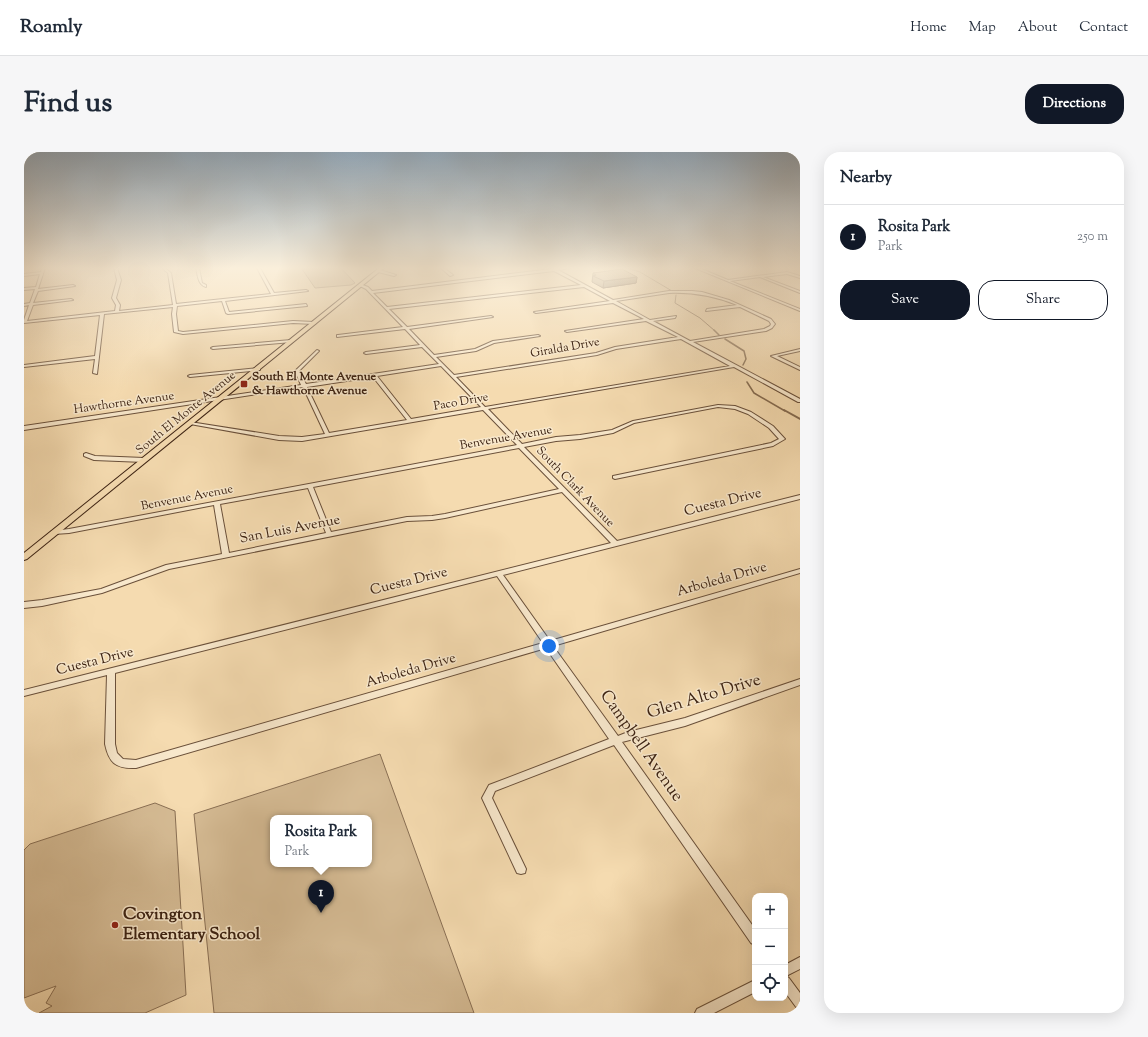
<!DOCTYPE html>
<meta charset="utf-8">
<style>
body{margin:0;font-family:"Sorts Mill Goudy",serif;background:#f6f6f7;color:#1f2937}
.controls{position:absolute;right:12px;bottom:12px;display:grid;overflow:hidden;border-radius:8px;box-shadow:0 4px 16px #0002}
.controls button{width:36px;height:36px;display:grid;place-items:center;padding:0;border:0;border-bottom:1px solid #e0e1e3;background:#fff;color:#1f2937;font:20px sans-serif}
.you{position:absolute;left:525px;top:494px;width:14px;height:14px;margin:-10px;border:3px solid #fff;border-radius:50%;background:#1a73e8;box-shadow:0 0 0 6px #1a73e833}
.badge{display:grid;place-items:center;width:26px;height:26px;border-radius:50%;background:#111827;color:#fff;font-size:13px;font-weight:700}
.pin{position:absolute;translate:-50% -33px;filter:drop-shadow(0 1px 2px #0008)}
.pin::after{content:'';position:absolute;top:21px;width:14px;height:12px;background:inherit;clip-path:polygon(0 0,100% 0,50% 100%)}
.popup{position:absolute;left:246px;top:663px;width:102px;height:52px;box-sizing:border-box;display:grid;place-content:center;border-radius:8px;background:#fff;filter:drop-shadow(0 1px 3px #0005);font-size:13px;white-space:nowrap;color:#747a83}
.popup b{font-size:15px;color:#1f2937}
.popup::after{content:'';position:absolute;left:50%;top:100%;margin-left:-8px;border:8px solid transparent;border-top-color:#fff}
.list{margin:0;padding:0;list-style:none}
h2{display:flex;justify-content:space-between;align-items:center;height:52px;margin:0;padding:0 16px;font-size:17px}
h2 small{font-size:13px;font-weight:400;color:#747a83}
.list li{display:grid;grid-template-columns:26px 1fr auto;gap:12px;align-items:center;box-sizing:border-box;height:64px;padding:0 16px;border-top:1px solid #e0e1e3}
.list b{display:block;font-size:15px;white-space:nowrap}
.list p{margin:0;font-size:13px;white-space:nowrap;color:#747a83}
.list em{font-size:13px;font-style:normal;color:#747a83}
.actions{display:flex;gap:8px;padding:12px 16px}
.actions a{flex:1;padding:9px 0;border:1px solid #111827;border-radius:16px;text-align:center;font-size:14px;color:#111827}
.actions .main{background:#111827;color:#fff}
.icon{flex:none;width:22px;height:22px;fill:none;stroke:currentColor;stroke-width:2;stroke-linecap:round;stroke-linejoin:round}
.map{position:relative;flex:none;width:776px;height:861px;overflow:hidden;border-radius:16px}
header{display:flex;align-items:center;gap:24px;box-sizing:border-box;height:56px;padding:0 20px;background:#fff;border-bottom:1px solid #e0e1e3}
header strong{font-size:19px}
nav{display:flex;gap:22px;margin-inline-start:auto;font-size:14px}
.intro{display:flex;align-items:center;justify-content:space-between;box-sizing:border-box;height:96px;padding:0 24px}
h1{margin:0;font-size:28px}
.button{padding:10px 18px;border-radius:16px;background:#111827;color:#fff;font-size:14px;font-weight:700}
main{display:flex;gap:24px;padding:0 24px}
aside{flex:1;background:#fff;border-radius:16px;box-shadow:0 4px 16px #0002}
.map>svg:first-child{display:block}
.green{fill:#d6bc95;stroke:#896f54;fill-rule:evenodd}
.lines{fill:none;stroke-linecap:round;stroke-linejoin:round}
.stream-far2{stroke:#856b50;stroke-width:1}
.stream-far1{stroke:#856b50;stroke-width:1.5}
.stream{stroke:#856b50;stroke-width:2}
.minor-casing{stroke:#6a503a;stroke-width:2}
.major-casing{stroke:#3c2212;stroke-width:2}
.minor{fill:#f8e8cc;fill-rule:evenodd}
.major{fill:#f5dbb0;fill-rule:evenodd}
.wall{fill:#867056;stroke:#3c2212}
.shaded-wall{fill:#6d5b46;stroke:#3c2212}
.building{fill:#9c8264;stroke:#3c2212}
.poi-dot{fill:#8f2418;stroke:#f8e8cc;stroke-width:1.5}
.labels{text-anchor:middle;dominant-baseline:central;stroke-width:3;stroke-linejoin:round;paint-order:stroke}
.far-street-label{font-size:12px;fill:#3c2212;stroke:#f8e8cc}
.far-poi-label{font-size:12px;font-weight:bold;fill:#3c2212;stroke:#f8e8cc;text-anchor:start}
.street-label{font-size:14px;fill:#3c2212;stroke:#f8e8cc}
.near-street-label{font-size:17px;fill:#3c2212;stroke:#f8e8cc}
.near-poi-label{font-size:17px;font-weight:bold;fill:#3c2212;stroke:#f8e8cc;text-anchor:start}
</style>
<header>
<strong>Roamly</strong>
<nav><a>Home</a><a>Map</a><a>About</a><a>Contact</a></nav>
</header>
<div class="intro"><h1>Find us</h1><a class="button">Directions</a></div>
<main>
<div class="map">
<svg width="776" height="861" viewBox="0 0 776 861">
<rect width="100%" height="100%" fill="#f5dbb0"/>
<filter id="stains"><feTurbulence type="fractalNoise" baseFrequency=".005" numOctaves="4"/><feColorMatrix values="0 0 0 0 .2 0 0 0 0 .09 0 0 0 0 .02 0 0 0 .5 -.17"/></filter>
<radialGradient id="worn" r=".72"><stop offset=".6" stop-color="#630" stop-opacity="0"/><stop offset="1" stop-color="#630" stop-opacity=".3"/></radialGradient>
<path class="green" d="M317 116 331 131 327 133 291 136 278 117Z
M356 602 450 861H190L170 662ZM249 666H345V712H249Z
M131 651 151 659 162 843 121 861H15L28 854 22 851 32 834 0 846V698L6 692Z"/>
<g class="lines">
<path class="stream-far2" d="M603 116 616 120 648 139
M652 143 651 151 676 166 691 179"/>
<path class="stream-far1" d="M690 178 695 183
M701 187 720 199 722 207 719 213
M723 230 730 241 761 259"/>
<path class="stream" d="M760 258 776 267"/>
<defs>
<path id="minor" d="M18 116H21L14 137 49 133 51 134 14 139 9 151 47 147 49 148 9 153 3 169 91 159 92 153 88 146 93 128 90 116H93L97 128 92 146 96 153 95 159 149 153 144 121 138 116H141L147 121 152 152 247 142 233 116H236L250 141 282 138 284 139 201 149 205 160 282 152 283 154 204 162 202 161 198 149 153 154 152 162 154 179 159 180 269 169 290 170 292 171 290 172 269 171 159 182 150 180 148 162 149 155 80 162 73 222 69 221 71 207 0 215V213L71 204 76 163 0 171V168L5 153 0 154V152L6 151 11 137 0 138V136L12 135 16 122 0 124V122L17 120Z
M172 116H175L178 131 182 133V135C174 133 174 124 172 116Z
M417 116H420L429 123 426 124Z
M526 116H547L534 118 589 148 645 139H668L678 140 705 148 747 167 751 172 748 176 742 179 669 190 776 247V250H774L710 215 464 257 498 292 532 285 556 283 588 278 609 269 694 253 711 254 727 260 749 274 761 287 749 294 591 327 589 326V324L747 291 755 287 745 276 724 262 711 257 694 255 610 271 589 281 556 287 532 289 500 295 593 389 776 343V347L479 423 526 489 776 417V421L529 494 594 584 604 580 661 566 776 527V533L661 574 598 590 731 777V793L727 791 590 593 471 639 468 646 502 717 501 721 497 722 493 721 458 646 465 633 585 587 522 496 112 616C92 617 85 611 81 592L83 523 0 544V538L587 391 538 340 421 366 408 368 383 369 145 417 78 441 18 454 0 456V450L18 448 77 437 142 413 198 402 190 353 45 381 30 382 27 380 28 379 45 377 493 293 459 258 278 289 255 288 166 272 164 271 166 270 255 284 278 285 301 282 279 235 0 278V274L277 233 271 219 293 198 295 199 275 219 282 232 415 212 398 195 342 202 340 201 342 200 396 193 381 177 313 185V183H314L379 175 342 137 336 134V132L344 135 348 139 527 117ZM530 119 557 133 363 155 349 141ZM560 135 586 149 510 160 512 161 589 151 620 167 541 179 543 180 622 169 654 185 591 195 572 201 430 223 412 205 452 199 470 191 516 184 514 183 469 189 451 197 410 203 385 177 469 165 467 164 383 175 365 157ZM645 141C669 140 690 144 713 153L683 157 682 159 716 155 745 169 747 172 746 174 740 177 666 189 629 169 651 166 652 164 626 168 592 149ZM657 187 706 214 461 255 432 225 573 203 592 197ZM417 214 457 255 387 267 353 224ZM349 225 383 268 305 281 283 235ZM495 296 535 337 421 362 408 364 383 365 307 380 289 335ZM284 336 302 381 205 401 196 352ZM473 424 519 491 112 608 99 607 93 601 91 592V521Z
M671 116H675L704 128 763 120 776 124V126L763 122 739 125 776 139V141L736 125 706 129 776 157V159Z
M354 118H356L372 123 370 124 354 120Z
M267 188 269 189 268 190 189 197 187 196 189 195Z
M776 197V199L753 204 776 215V218L747 204Z
M234 216H236V218L166 225 164 224 166 223Z
M62 301 71 304 120 306 123 308 120 310 70 308 60 304V302Z
M776 805V817L762 824 765 826 776 841V857L772 855 761 840V813Z
M731 828V840L690 861H671L673 857Z"/>
<path id="major" d="M355 116H360L3 407 0 408V401Z"/>
</defs>
<use href="#minor" class="minor-casing"/>
<use href="#major" class="major-casing"/>
<use href="#minor" class="minor"/>
<use href="#major" class="major"/>
</g>
<path class="wall" d="M569 121 613 125 612 131 579 136 568 130Z"/>
<path class="shaded-wall" d="M613 125 612 131 579 136 580 129Z"/>
<path class="building" d="M598 117 613 125 580 129 569 124 572 123 569 121Z"/>
<linearGradient id="sky" x2="0" y2="1"><stop stop-color="#94aabc"/><stop offset="0.49" stop-color="#faefdb"/><stop offset="1" stop-color="#faefdb" stop-opacity="0"/></linearGradient>
<rect width="776" height="237" fill="url(#sky)"/>
<g class="poi-dot">
<rect x="216" y="228" width="8" height="8" rx="2"/>
<circle cx="91" cy="773" r="4"/>
</g>
<g class="labels">
<g class="far-street-label">
<text transform="translate(541 196) rotate(-10)">Giralda Drive</text>
<text transform="translate(437 250) rotate(-10)">Paco Drive</text>
<text transform="translate(100 251) rotate(-8)">Hawthorne Avenue</text>
<text transform="translate(162 261) rotate(-39)">South El Monte Avenue</text>
<text transform="translate(482 286) rotate(-10)">Benvenue Avenue</text>
<text transform="translate(551 335) rotate(46)">South Clark Avenue</text>
<text transform="translate(163 346) rotate(-11)">Benvenue Avenue</text>
</g>
<g class="far-poi-label">
<text x="228" y="225">South El Monte Avenue<tspan x="228" dy="14">&amp; Hawthorne Avenue</tspan></text>
</g>
<g class="street-label">
<text transform="translate(699 351) rotate(-14)">Cuesta Drive</text>
<text transform="translate(266 378) rotate(-11)">San Luis Avenue</text>
<text transform="translate(698 428) rotate(-16)">Arboleda Drive</text>
<text transform="translate(385 430) rotate(-14)">Cuesta Drive</text>
<text transform="translate(71 510) rotate(-14)">Cuesta Drive</text>
<text transform="translate(387 519) rotate(-16)">Arboleda Drive</text>
</g>
<g class="near-street-label">
<text transform="translate(680 545) rotate(-17)">Glen Alto Drive</text>
<text transform="translate(617 594) rotate(55)">Campbell Avenue</text>
</g>
<g class="near-poi-label">
<text x="99" y="763">Covington<tspan x="99" dy="20">Elementary School</tspan></text>
</g>
</g>
<rect width="100%" height="100%" filter="url(#stains)"/>
<rect width="100%" height="100%" fill="url(#worn)"/>
</svg>
<div class="controls">
<button>+</button>
<button>−</button>
<button><svg class="icon" aria-label="locate" viewBox="0 0 24 24"><circle cx="12" cy="12" r="6"/><path d="M12 2v4M12 18v4M2 12h4M18 12h4"/></svg></button>
</div>
<div class="you"></div>
<div class="pin badge" style="left:297px;top:761px">1</div>
<div class="popup"><b>Rosita Park</b>Park</div>
</div>
<aside>
<h2>Nearby<small></small></h2>
<ul class="list">
<li><span class="badge">1</span><div><b>Rosita Park</b><p>Park</p></div><em>250 m</em></li>
</ul>
<div class="actions"><a class="main">Save</a><a>Share</a></div>
</aside>
</main>
